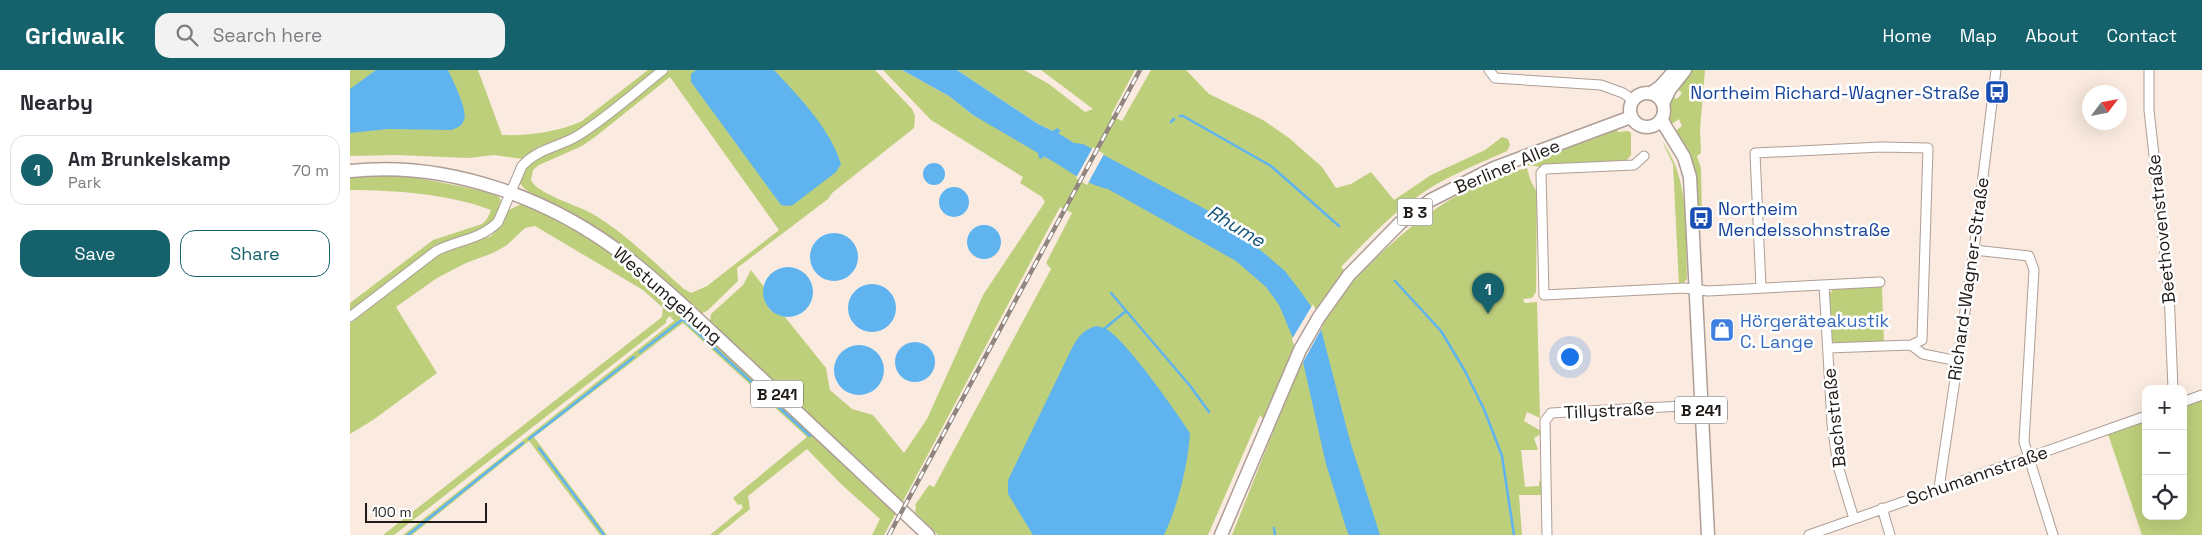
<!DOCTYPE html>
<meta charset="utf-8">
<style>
body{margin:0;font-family:"Space Grotesk",sans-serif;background:#f2f2f3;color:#2b2b33}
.controls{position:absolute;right:15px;bottom:15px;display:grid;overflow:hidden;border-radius:10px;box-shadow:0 5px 20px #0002}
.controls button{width:45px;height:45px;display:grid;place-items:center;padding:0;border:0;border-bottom:1px solid #e1e1e2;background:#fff;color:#2b2b33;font:25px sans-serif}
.compass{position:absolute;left:1732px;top:15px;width:45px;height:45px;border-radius:50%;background:#fff;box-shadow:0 5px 20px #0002;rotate:58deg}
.scale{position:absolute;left:15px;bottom:12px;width:122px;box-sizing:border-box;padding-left:5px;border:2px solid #201a17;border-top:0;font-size:14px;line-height:18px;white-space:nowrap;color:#201a17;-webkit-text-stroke:4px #fff;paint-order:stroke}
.you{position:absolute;left:1219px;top:286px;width:18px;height:18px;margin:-12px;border:4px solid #fff;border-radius:50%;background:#1a73e8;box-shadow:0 0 0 8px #1a73e833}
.badge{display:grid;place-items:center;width:32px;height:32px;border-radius:50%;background:#15626d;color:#fff;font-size:16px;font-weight:700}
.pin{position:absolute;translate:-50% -41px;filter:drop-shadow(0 1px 2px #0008)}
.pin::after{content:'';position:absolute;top:26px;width:18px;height:15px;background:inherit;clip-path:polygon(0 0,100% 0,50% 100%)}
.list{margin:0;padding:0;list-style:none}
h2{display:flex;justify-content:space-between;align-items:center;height:65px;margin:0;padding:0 20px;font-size:21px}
h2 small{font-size:16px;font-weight:400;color:#7c7c81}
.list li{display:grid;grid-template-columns:32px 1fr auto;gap:15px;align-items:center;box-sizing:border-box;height:70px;margin:0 10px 10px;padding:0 10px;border:1px solid #e1e1e2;border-radius:15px}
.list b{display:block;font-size:19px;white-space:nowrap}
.list p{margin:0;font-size:16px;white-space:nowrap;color:#7c7c81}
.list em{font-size:16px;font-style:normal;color:#7c7c81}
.actions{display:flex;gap:10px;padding:15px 20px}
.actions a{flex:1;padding:11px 0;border:1px solid #15626d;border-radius:15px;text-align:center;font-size:18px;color:#15626d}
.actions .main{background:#15626d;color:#fff}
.icon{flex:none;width:28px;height:28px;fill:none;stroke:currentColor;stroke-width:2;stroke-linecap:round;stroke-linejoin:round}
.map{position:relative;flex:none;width:1852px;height:465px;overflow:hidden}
header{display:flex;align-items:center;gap:30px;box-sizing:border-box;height:70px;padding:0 25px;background:#15626d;color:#fff}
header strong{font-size:24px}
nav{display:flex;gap:28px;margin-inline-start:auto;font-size:18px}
.search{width:350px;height:45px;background:#f2f2f3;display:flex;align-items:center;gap:12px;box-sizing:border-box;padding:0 18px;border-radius:15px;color:#7c7c81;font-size:19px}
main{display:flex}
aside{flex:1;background:#fff}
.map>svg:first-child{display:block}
.green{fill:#becf7c;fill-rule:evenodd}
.water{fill:#5fb4f0}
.pier{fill:#faeadf}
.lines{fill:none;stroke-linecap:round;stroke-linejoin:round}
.stream{stroke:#5fb4f0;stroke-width:2.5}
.street-casing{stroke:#ae9e95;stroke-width:11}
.primary-casing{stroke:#ae9e95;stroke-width:15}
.street{stroke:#fff;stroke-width:9}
.primary{stroke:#fff;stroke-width:12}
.rail-casing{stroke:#91867f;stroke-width:4.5}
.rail{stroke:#fff;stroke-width:2.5;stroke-dasharray:8;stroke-linecap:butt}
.labels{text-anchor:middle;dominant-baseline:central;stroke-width:5;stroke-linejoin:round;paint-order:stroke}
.shield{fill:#fff;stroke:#635f5d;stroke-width:1}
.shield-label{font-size:16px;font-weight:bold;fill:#201a17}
.transit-label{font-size:18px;fill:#164399;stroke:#fff;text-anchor:end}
.street-label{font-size:18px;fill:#201a17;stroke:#fff}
.shop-label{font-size:18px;fill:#366cbe;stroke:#fff;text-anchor:start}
.water-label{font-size:19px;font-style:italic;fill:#16557d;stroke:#fff}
</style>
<header>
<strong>Gridwalk</strong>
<div class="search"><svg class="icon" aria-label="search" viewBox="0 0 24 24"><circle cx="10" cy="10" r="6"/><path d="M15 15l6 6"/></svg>Search here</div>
<nav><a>Home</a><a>Map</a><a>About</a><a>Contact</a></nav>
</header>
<main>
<aside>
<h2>Nearby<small></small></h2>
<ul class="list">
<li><span class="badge">1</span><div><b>Am Brunkelskamp</b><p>Park</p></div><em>70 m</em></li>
</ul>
<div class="actions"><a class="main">Save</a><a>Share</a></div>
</aside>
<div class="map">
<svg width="1852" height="465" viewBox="0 0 1852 465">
<rect width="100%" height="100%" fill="#faeadf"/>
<path class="green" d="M0 0H128L152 65C179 66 208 62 232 51L298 0H307L229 60 185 79 173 89 144 85 118 88 47 85 0 86Z
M320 0H525L562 39 565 46 564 58 482 123 478 129 387 198 388 211 357 241 350 244C309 209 269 169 221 143 209 136 173 124 170 112L174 100 182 90 251 54ZM320 7 429 160 357 216 341 223 334 219C306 194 273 161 241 143 226 135 186 123 181 110L183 100 189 95 232 76 245 67Z
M533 0H552L599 26 623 45 703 61 688 54 607 0H674L699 14 735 42 743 39 691 0H785L761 45 772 51 801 0H836L859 24 913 50 939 68 972 97 986 118 1001 114 1021 102 1044 130 1081 105 1135 80 1152 67 1158 69 1160 75 1157 81C1128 94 1097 106 1071 124 1041 144 1016 171 991 197L1005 210C1052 159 1108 114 1177 98L1180 109 1187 123 1186 222 1182 228 1173 229 1175 233 1187 232 1190 348 1177 342 1174 351 1191 361V364L1184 368 1188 380H1171L1175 417 1189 416V411H1193V425H1169L1172 465H882L923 362 910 345 858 465H588L565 442 566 437 565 435 579 415 584 417 701 199 696 193 722 143 710 137 552 433 365 258 360 251 361 244 393 215 401 200 414 217 416 233 420 240 435 247 476 298 480 320 502 339 523 345 554 383 577 349 633 225 695 132 692 127 670 113 673 107 581 50Z
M1341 0H1355L1350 59 1351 83 1347 86 1351 98 1352 146H1350L1346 126 1323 63 1332 56 1329 49 1319 56 1318 36 1321 24 1326 29 1329 27 1332 23 1325 17Z
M1267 59 1268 62 1278 61 1281 63V85L1276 91 1194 97 1173 95 1160 98Z
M1312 71C1341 111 1335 162 1337 209L1332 215H1329L1323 94Z
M0 105 58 106 124 119 147 125 151 130 146 147 135 159 99 170 83 178 0 243V233L83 170 132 154 137 149 141 140C100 124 44 120 0 120Z
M171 134C251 164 312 223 373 280 416 320 459 360 501 400L505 406 546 443 534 465H522L530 449 491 414 457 379 398 426 400 439 368 465H360L393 438 391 434 388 435 383 428 457 367 333 253 184 367 257 465H250L179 371 62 465H53L324 251 320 246 316 250V253L44 465H33L312 247 313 238 293 220 185 156 175 158 157 175 143 183 116 193 87 208 46 237 87 303 23 350 0 364V253L88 184 141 166 152 154 159 140Z
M1532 216 1534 272 1486 274 1479 268 1478 226 1483 219Z
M1852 321V465H1792L1758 364 1796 350V446H1833V337L1848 331Z"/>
<path class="water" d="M26 0H98C103 11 118 40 114 50 112 56 107 58 101 60L38 59 0 63V19Z
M346 0H424C449 27 480 58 491 94L486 102 443 135 437 136 431 135 341 12V4Z
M552 0H607L688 54 703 61 707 58 711 61 708 63 724 73 733 74 874 149 935 201 951 222 961 236 971 259 1000 371 1030 465H999L997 461 976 394 953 292 929 235 916 217 886 191 758 119C733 114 715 97 693 86V89L689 88 688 83 623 45 599 26Z
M573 104a11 11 0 1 1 22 0a11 11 0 1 1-22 0Z
M589 132a15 15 0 1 1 30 0a15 15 0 1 1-30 0Z
M617 172a17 17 0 1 1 34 0a17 17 0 1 1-34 0Z
M460 187a24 24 0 1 1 48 0a24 24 0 1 1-48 0Z
M413 222a25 25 0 1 1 50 0a25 25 0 1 1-50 0Z
M498 238a24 24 0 1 1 48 0a24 24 0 1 1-48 0Z
M746 256C749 257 752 257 754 258 773 265 827 343 840 363 838 395 828 436 814 465H683L658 424V410L723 276C729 265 734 260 746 256Z
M545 292a20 20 0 1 1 40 0a20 20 0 1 1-40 0Z
M484 300a25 25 0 1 1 50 0a25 25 0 1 1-50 0Z"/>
<path class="pier" d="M743 77 754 84 737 115 726 108Z
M963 234 973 256 951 296 942 269Z"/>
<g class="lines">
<path class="stream" d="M830 46H833L921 96 989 156
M821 52 824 49
M1045 211 1091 261 1115 301 1134 339 1152 386 1164 465
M761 223 841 317 859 342
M754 259 776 241
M290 282 333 249 460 366
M179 369 284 287
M189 378 254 465
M924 458 925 465
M58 465 173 373"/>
<defs>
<path id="street" d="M1139 0 1145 8 1251 15 1273 23 1283 30
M1799 0V40L1819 221 1823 319
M1294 86 1284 95 1195 99 1191 103 1194 225 1334 218 1358 221 1530 212
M1624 180 1679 186 1684 200 1674 372 1703 465
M1474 215 1482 354 1488 396 1504 449
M1411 218 1405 83 1531 77 1578 78 1572 270 1561 275
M0 247 86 181C107 170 130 170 148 152L172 96C188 78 210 77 229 65 259 46 285 22 313 0
M1478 278 1561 275 1573 284 1608 291
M1833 332 1852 325
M1589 418 1624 180 1646 0
M1532 438 1540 465
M1197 465 1195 351 1201 343 1351 335
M1459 465 1796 346"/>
<path id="primary" d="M1280 40a17 17 0 1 1 34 0a17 17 0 1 1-34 0Z
M1301 23 1310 17 1325 0
M1313 33 1320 19 1335 0
M1312 49 1315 56 1334 87 1340 107 1358 465
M0 101C101 90 206 130 284 193 323 224 359 260 396 294 457 351 517 408 578 465
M871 465 950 280 969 247 999 205 1050 153 1081 130 1144 98 1281 47"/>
</defs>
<use href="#street" class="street-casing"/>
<use href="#primary" class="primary-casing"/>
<use href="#street" class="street"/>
<use href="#primary" class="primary"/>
<defs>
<path id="rail" d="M539 465 790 0"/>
</defs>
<use href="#rail" class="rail-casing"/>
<use href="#rail" class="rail"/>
</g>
<defs>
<symbol id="bus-square" viewBox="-11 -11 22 22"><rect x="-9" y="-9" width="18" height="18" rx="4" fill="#1a4fb4" stroke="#fff"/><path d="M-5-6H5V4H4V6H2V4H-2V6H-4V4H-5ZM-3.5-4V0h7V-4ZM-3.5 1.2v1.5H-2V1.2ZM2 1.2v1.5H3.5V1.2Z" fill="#fff"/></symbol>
<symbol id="shop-square" viewBox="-11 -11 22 22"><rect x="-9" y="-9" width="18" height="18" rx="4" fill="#3f7fe0" stroke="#fff"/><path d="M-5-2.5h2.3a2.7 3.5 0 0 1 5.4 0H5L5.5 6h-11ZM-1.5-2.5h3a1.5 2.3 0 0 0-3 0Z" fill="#fff"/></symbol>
</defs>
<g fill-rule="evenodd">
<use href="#bus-square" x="1633" y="8" width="28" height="28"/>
<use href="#bus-square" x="1337" y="134" width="28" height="28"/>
<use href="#shop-square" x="1358" y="246" width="28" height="28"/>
</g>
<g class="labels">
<g class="shield">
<rect x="1047.5" y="128.5" width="35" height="27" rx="4"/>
<rect x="401" y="310.5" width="52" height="27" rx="4"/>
<rect x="1325" y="326.5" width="52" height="27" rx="4"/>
</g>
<g class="shield-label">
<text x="1065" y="142">B 3</text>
<text x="427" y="324">B 241</text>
<text x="1351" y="340">B 241</text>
</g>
<g class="transit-label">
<text x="1630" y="22">Northeim Richard-Wagner-Straße</text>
<text x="1368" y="138" text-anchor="start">Northeim<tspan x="1368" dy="21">Mendelssohnstraße</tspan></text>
</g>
<g class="street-label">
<text transform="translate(1157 96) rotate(-23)">Berliner Allee</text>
<text transform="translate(1811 159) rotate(-96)">Beethovenstraße</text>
<text transform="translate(1618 209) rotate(-82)">Richard-Wagner-Straße</text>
<text transform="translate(318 225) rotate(41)">Westumgehung</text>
<text transform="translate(1259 340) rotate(-3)">Tillystraße</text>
<text transform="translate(1484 348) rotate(-96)">Bachstraße</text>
<text transform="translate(1627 405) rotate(-19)">Schumannstraße</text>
</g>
<g class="shop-label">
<text x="1390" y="250">Hörgeräteakustik<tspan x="1390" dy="21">C. Lange</tspan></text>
</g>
<g class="water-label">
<text transform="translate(886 156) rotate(31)">Rhume</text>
</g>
</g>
</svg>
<div class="controls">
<button>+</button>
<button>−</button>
<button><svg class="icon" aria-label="locate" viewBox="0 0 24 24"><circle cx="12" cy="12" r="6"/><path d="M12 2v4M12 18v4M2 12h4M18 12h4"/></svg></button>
</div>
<svg class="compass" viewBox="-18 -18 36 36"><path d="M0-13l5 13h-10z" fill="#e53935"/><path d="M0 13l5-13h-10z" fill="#7c7c81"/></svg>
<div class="scale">100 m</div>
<div class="you"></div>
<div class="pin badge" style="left:1138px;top:244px">1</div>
</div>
</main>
